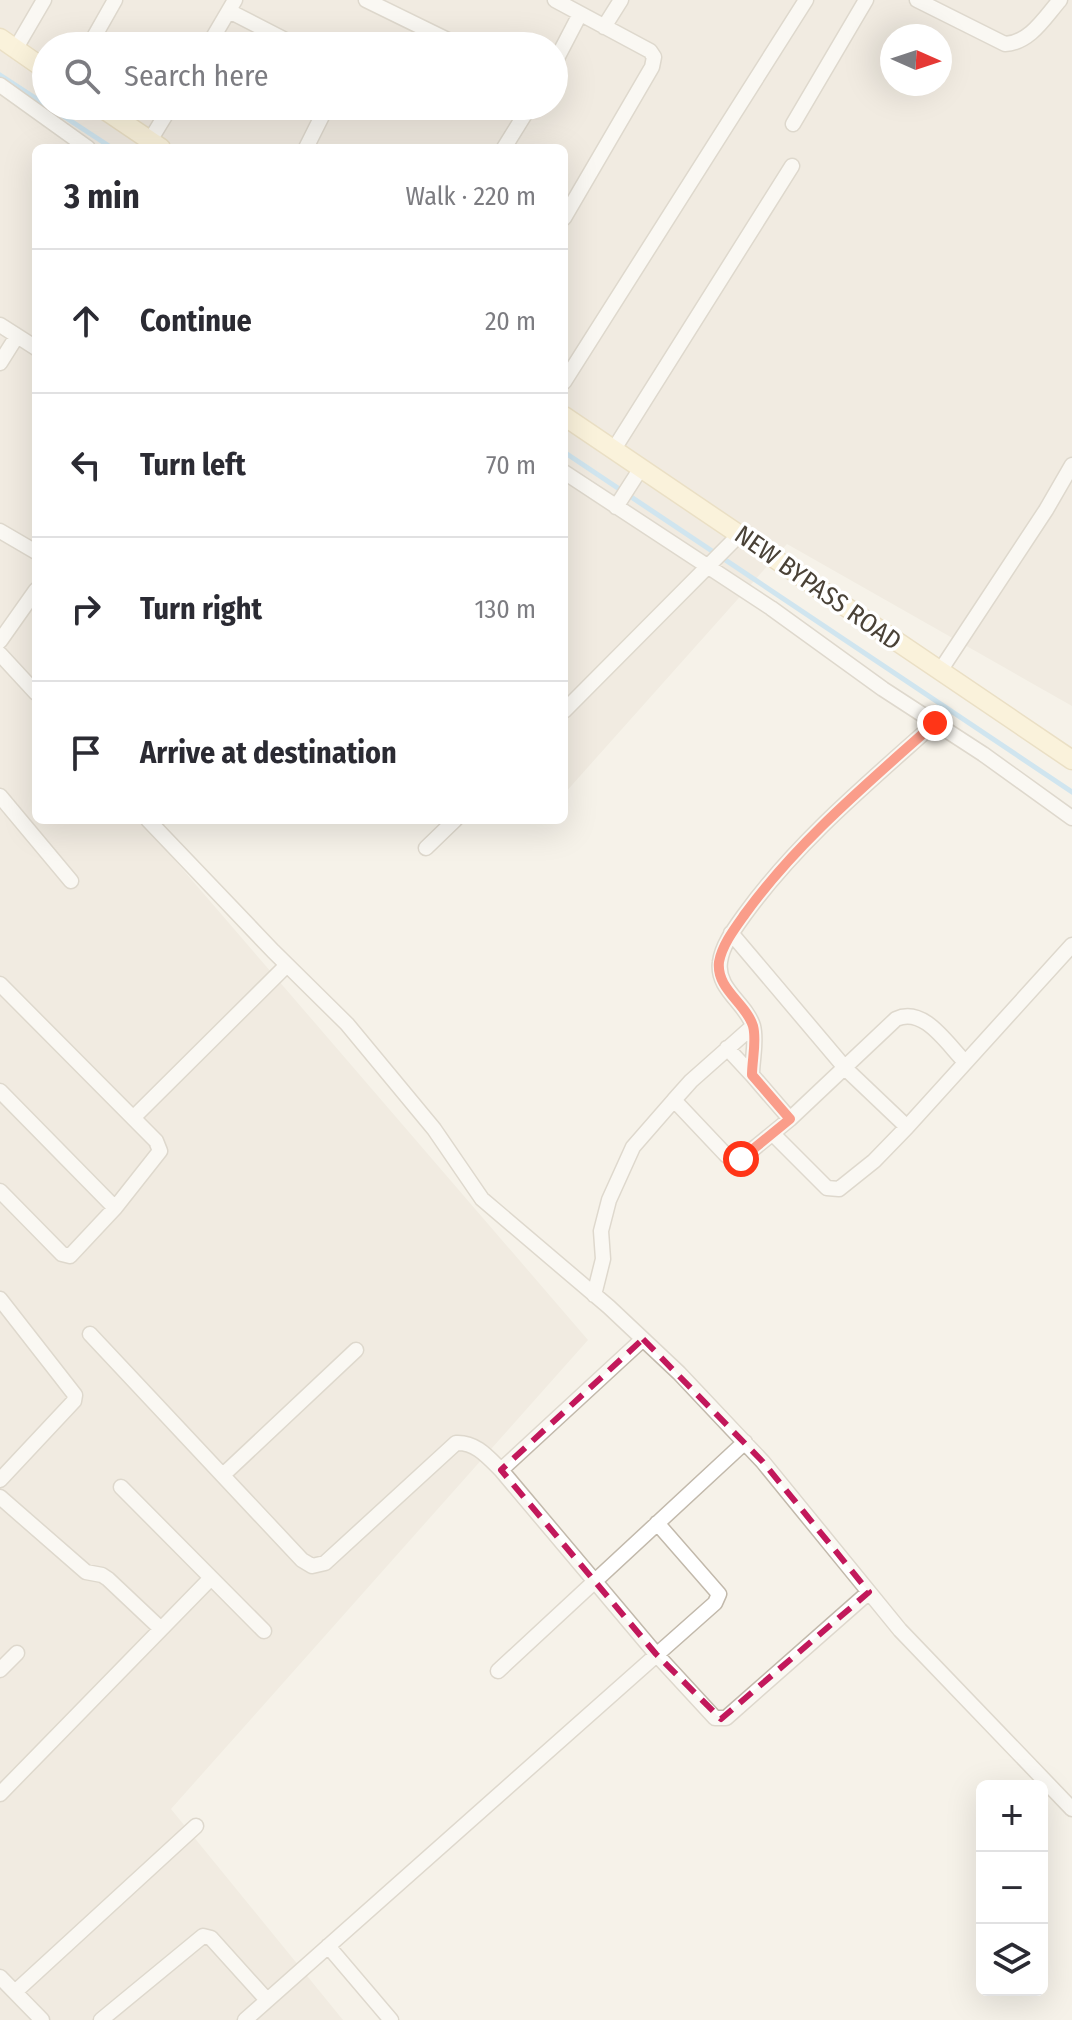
<!DOCTYPE html>
<meta charset="utf-8">
<style>
body{margin:0;font-family:"Fira Sans Condensed",sans-serif;background:#f2f2f3;color:#2b2b33}
.controls{position:absolute;right:24px;bottom:24px;display:grid;overflow:hidden;border-radius:12px;box-shadow:0 8px 32px #0002}
.controls button{width:72px;height:72px;display:grid;place-items:center;padding:0;border:0;border-bottom:2px solid #e1e1e2;background:#fff;color:#2b2b33;font:40px sans-serif}
.compass{position:absolute;left:880px;top:24px;width:72px;height:72px;border-radius:50%;background:#fff;box-shadow:0 8px 32px #0002;rotate:93deg}
.stop{position:absolute;width:24px;height:24px;margin:-18px;border:6px solid #ff3517;border-radius:50%;background:#fff}
.stop.end{background:#ff3517;border-color:#fff;box-shadow:0 2px 8px #0008}
.list{margin:0;padding:0;list-style:none}
h2{display:flex;justify-content:space-between;align-items:center;height:104px;margin:0;padding:0 32px;font-size:34px}
h2 small{font-size:26px;font-weight:400;color:#7c7c81}
.list li{display:grid;grid-template-columns:52px 1fr auto;gap:24px;align-items:center;box-sizing:border-box;height:144px;padding:0 32px;border-top:2px solid #e1e1e2}
.list b{display:block;font-size:30px;white-space:nowrap}
.list em{font-size:26px;font-style:normal;color:#7c7c81}
.icon{flex:none;width:44px;height:44px;fill:none;stroke:currentColor;stroke-width:2;stroke-linecap:round;stroke-linejoin:round}
.map{position:relative;flex:none;width:1072px;height:2020px;overflow:hidden}
.search{position:absolute;background:#fff;box-shadow:0 8px 32px #0002;left:32px;top:32px;width:536px;height:88px;display:flex;align-items:center;gap:20px;box-sizing:border-box;padding:0 28px;border-radius:44px;color:#7c7c81;font-size:30px}
.panel{position:absolute;background:#fff;box-shadow:0 8px 32px #0002;left:32px;top:144px;width:536px;height:680px;border-radius:12px}
.map>svg:first-child{display:block}
.residential{fill:#eae3d7;fill-rule:evenodd}
.lines{fill:none;stroke-linecap:round;stroke-linejoin:round}
.stream{stroke:#a2d5f6;stroke-width:5}
.minor-casing{stroke:#c2b9ab;stroke-width:17}
.secondary-casing{stroke:#dcc898;stroke-width:21}
.minor{stroke:#fff;stroke-width:14}
.secondary{stroke:#fff1ca;stroke-width:18}
.route{stroke:#ff3517;stroke-width:10}
.marked{fill:none;stroke:#c2185b;stroke-width:6;stroke-dasharray:16 10;stroke-linejoin:round}
.labels{text-anchor:middle;dominant-baseline:central;stroke-width:7;stroke-linejoin:round;paint-order:stroke}
.street-label{font-size:26px;fill:#4a4237;stroke:#fff}
</style>
<div class="map">
<svg width="1072" height="2020" viewBox="0 0 1072 2020">
<rect width="100%" height="100%" fill="#f6f2e9"/>
<path class="residential" d="M0 0H1072V706L787 544 564 794V148H36V820H169L154 836 588 1340 171 1809 343 2020H0ZM892 36H940V84H892ZM46 46H554V106H46Z"/>
<g class="lines">
<path class="stream" d="M0 75 46 105
M48 106 112 148
M564 452 1072 792"/>
<defs>
<path id="minor" d="M366 0 460 46
M555 0 650 51 654 57 652 67 564 218
M917 0 1005 44C1030 43 1045 17 1060 0
M229 11 297 46
M604 27 621 0
M89 46 115 0
M208 46 235 0
M16 48 44 0
M554 64 580 14
M0 85 88 148
M793 124 866 0
M146 147 171 106
M306 148 327 106
M504 148 530 106
M0 325 36 348
M0 363 17 336
M564 382 806 0
M614 449 792 166
M564 472 771 608 883 689 983 754 1072 818
M616 507 641 468
M0 531 36 552
M0 641 36 590
M0 654 36 693
M940 671 1046 510 1072 465
M564 711 740 534
M935 723C868 783 798 841 745 914 735 928 722 945 720 962 716 989 746 1003 753 1026 757 1041 752 1059 752 1075L790 1119 896 1019C924 1006 947 1044 965 1062
M0 796 71 881
M148 820 273 951 347 1024 434 1129 482 1199 609 1307 679 1373 763 1462 900 1630 1072 1809
M426 848 455 820
M731 933 846 1069 907 1127
M0 984 156 1141 160 1151 115 1208 70 1256 62 1254 0 1191
M753 1026 691 1081 674 1100 726 1155 735 1160 741 1159 790 1119
M727 1048 752 1075
M0 1091 115 1208
M133 1118 287 965
M774 1135 827 1188 839 1189 874 1161 907 1127 1072 945
M594 1295 603 1259 601 1231 609 1200 633 1147 674 1100
M0 1299 75 1395 74 1401 0 1480
M90 1334 302 1560 312 1566 325 1563 456 1443C476 1442 488 1457 501 1470L656 1654 715 1718H726L869 1592
M501 1470 643 1339
M223 1475 356 1350
M121 1487 264 1631
M0 1497 86 1572 102 1575 108 1579 161 1629
M0 1670 17 1653
M498 1671 745 1442
M0 1794 211 1578
M328 1946 391 2020
M0 1977 42 2020
M15 1992 196 1826
M101 2020 203 1936 211 1938 267 2000
M245 2020 715 1603 719 1594 657 1523"/>
<path id="secondary" d="M0 38 46 70
M99 106 161 148
M564 416 1072 760"/>
</defs>
<use href="#minor" class="minor-casing"/>
<use href="#secondary" class="secondary-casing"/>
<use href="#minor" class="minor"/>
<use href="#secondary" class="secondary"/>
</g>
<g class="lines">
<path class="route" d="M741 1159 790 1119 752 1075C752 1059 757 1041 753 1026 746 1003 716 989 719 962 722 945 735 928 745 914 798 841 868 783 935 723"/>
</g>
<path d="M0 0H1072V2020H0ZM643 1339 763 1462 869 1592 721 1719 656 1654 501 1470Z" fill="#f6f2e9" fill-opacity=".55" fill-rule="evenodd"/>
<path class="marked" d="M643 1339 763 1462 869 1592 721 1719 656 1654 501 1470Z"/>
<g class="labels">
<g class="street-label">
<text transform="translate(818 588) rotate(35)">NEW BYPASS ROAD</text>
</g>
</g>
</svg>
<div class="controls">
<button>+</button>
<button>−</button>
<button><svg class="icon" aria-label="layers" viewBox="0 0 24 24"><path d="M12 4l9 5-9 5-9-5zM3 14l9 5 9-5"/></svg></button>
</div>
<svg class="compass" viewBox="-18 -18 36 36"><path d="M0-13l5 13h-10z" fill="#e53935"/><path d="M0 13l5-13h-10z" fill="#7c7c81"/></svg>
<div class="stop" style="left:741px;top:1159px"></div>
<div class="stop end" style="left:935px;top:723px"></div>
<div class="search"><svg class="icon" aria-label="search" viewBox="0 0 24 24"><circle cx="10" cy="10" r="6"/><path d="M15 15l6 6"/></svg>Search here</div>
<section class="panel">
<h2>3 min<small>Walk · 220 m</small></h2>
<ul class="list">
<li><svg class="icon" aria-label="ahead" viewBox="0 0 24 24"><path d="M12 20V5M6 11l6-6 6 6"/></svg><div><b>Continue</b></div><em>20 m</em></li>
<li><svg class="icon" aria-label="left" viewBox="0 0 24 24"><path d="M17 20v-9H6M10 6l-5 5 5 5"/></svg><div><b>Turn left</b></div><em>70 m</em></li>
<li><svg class="icon" aria-label="right" viewBox="0 0 24 24"><path d="M7 20v-9h11M14 6l5 5-5 5"/></svg><div><b>Turn right</b></div><em>130 m</em></li>
<li><svg class="icon" aria-label="arrive" viewBox="0 0 24 24"><path d="M6 21V4h12l-3 4 3 4H6"/></svg><div><b>Arrive at destination</b></div></li>
</ul>
</section>
</div>
